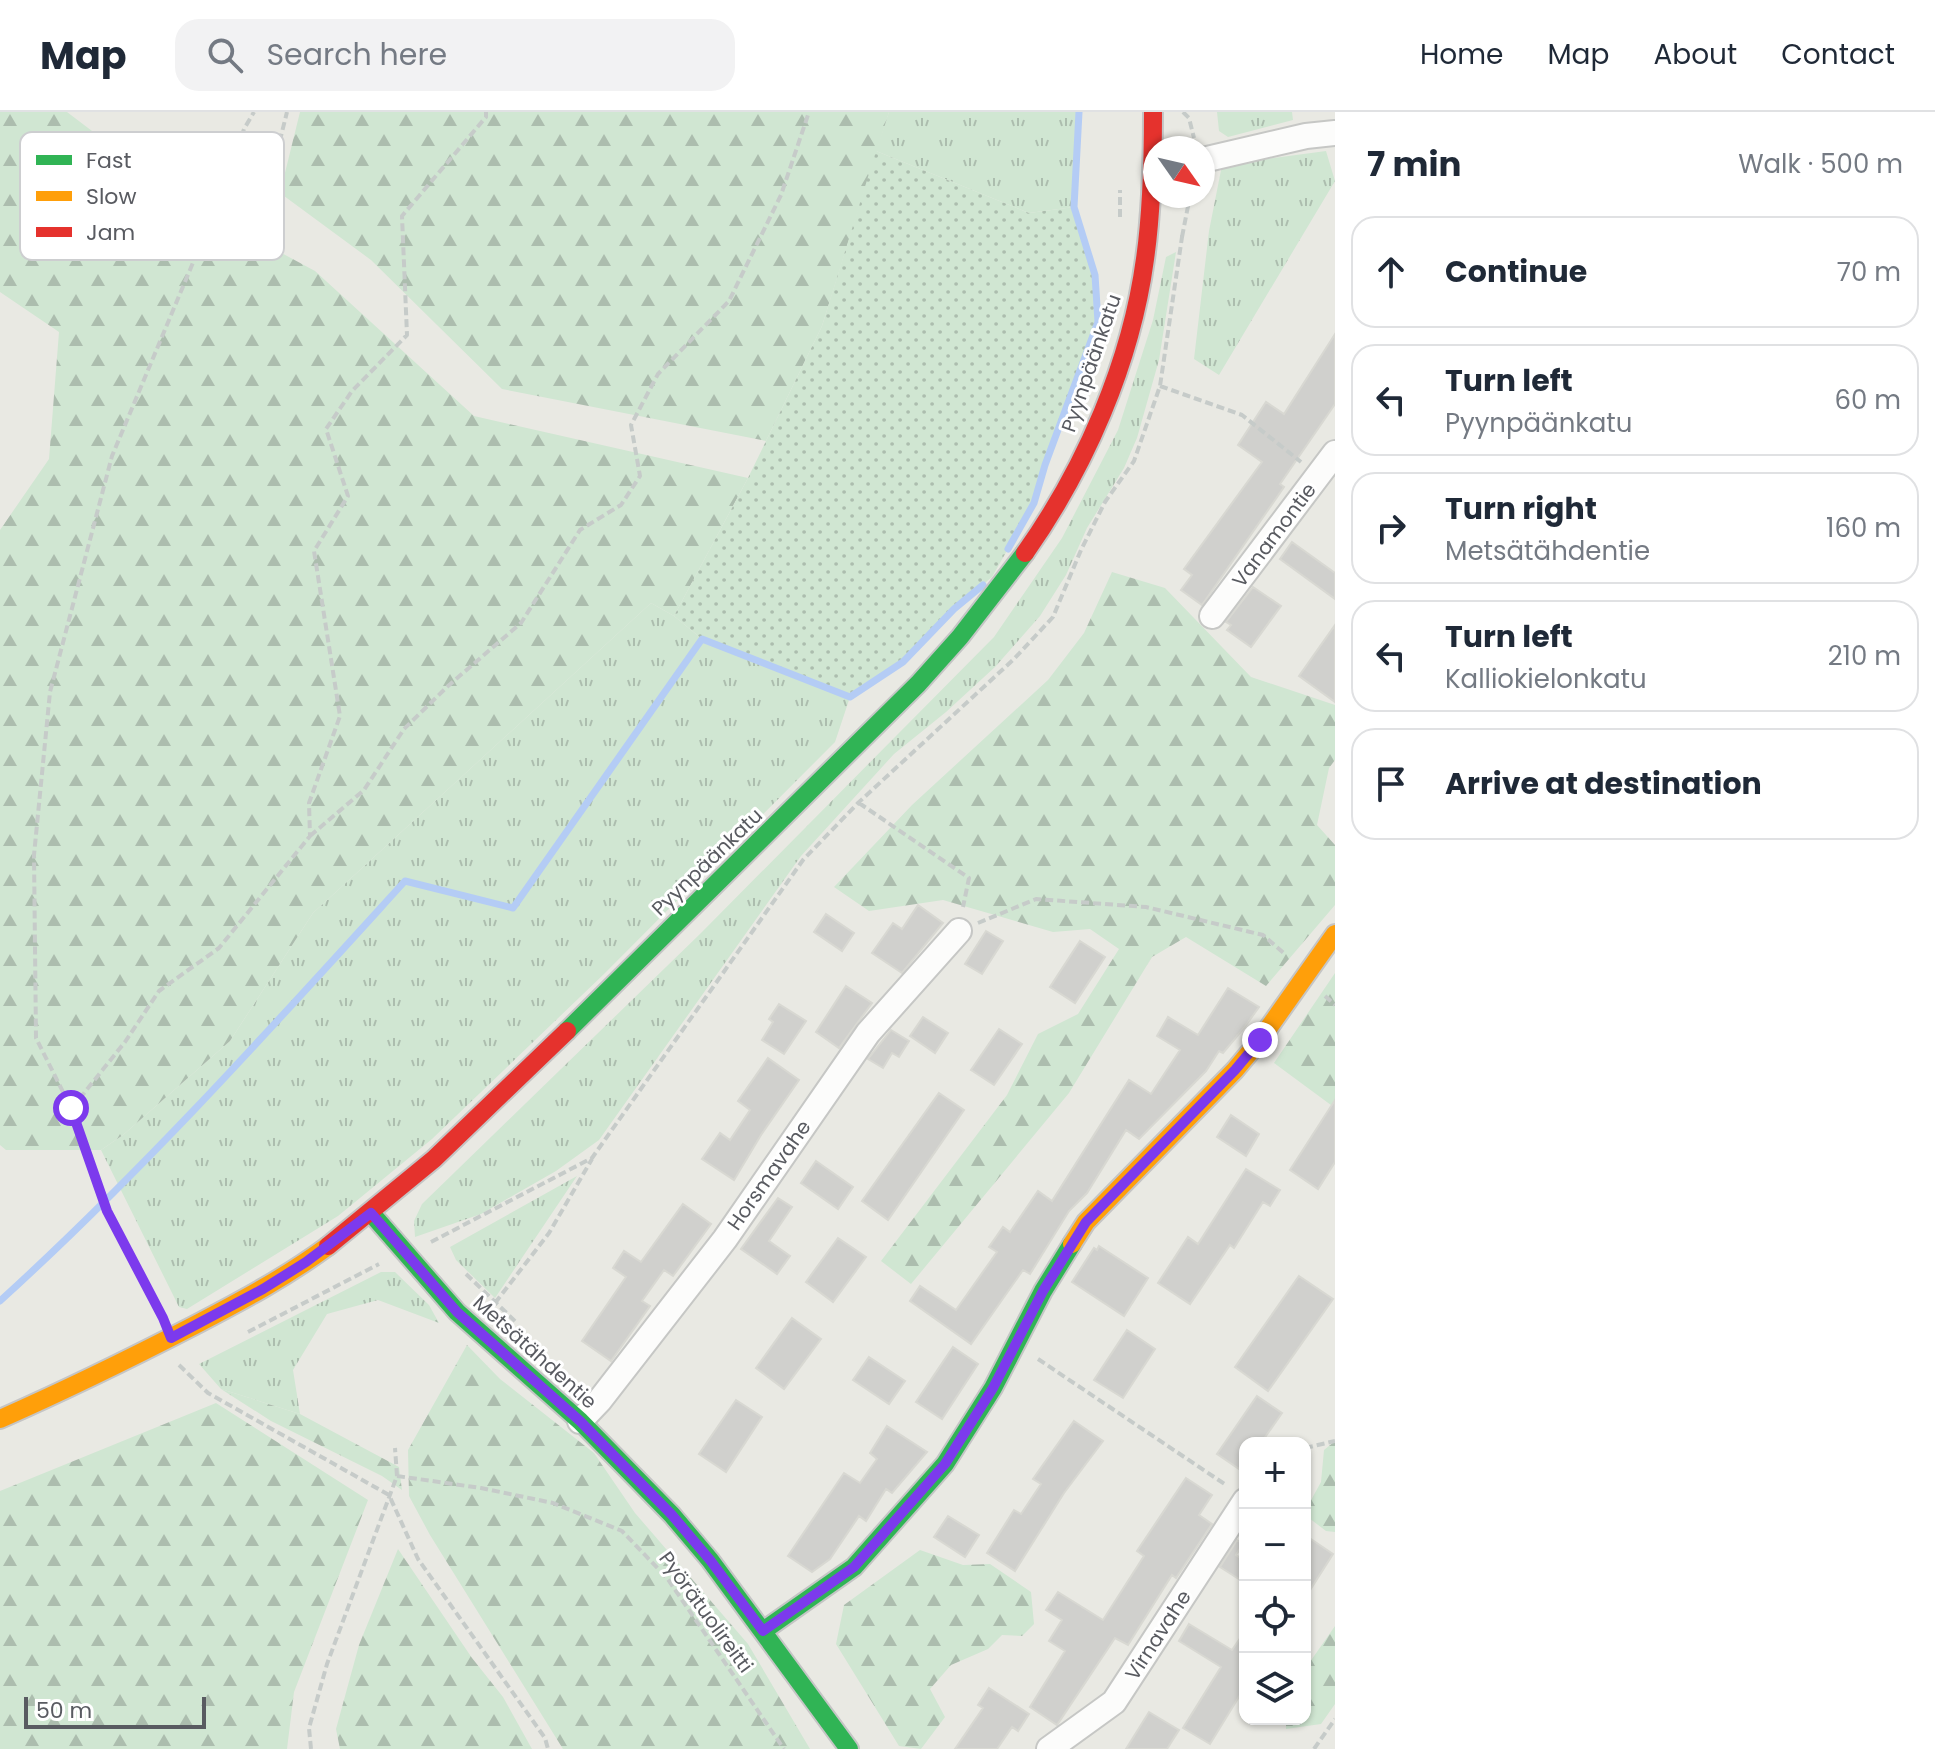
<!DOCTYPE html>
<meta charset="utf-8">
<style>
body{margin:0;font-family:Poppins,sans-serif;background:#f2f2f3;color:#1f2937}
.controls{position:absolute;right:24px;bottom:24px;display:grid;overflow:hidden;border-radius:16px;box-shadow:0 2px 6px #0004}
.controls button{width:72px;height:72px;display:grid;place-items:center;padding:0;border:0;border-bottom:2px solid #e0e1e3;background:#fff;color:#1f2937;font:40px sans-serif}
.compass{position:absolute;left:1143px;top:24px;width:72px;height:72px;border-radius:50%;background:#fff;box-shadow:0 2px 6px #0004;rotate:124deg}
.scale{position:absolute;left:24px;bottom:20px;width:182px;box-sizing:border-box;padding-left:8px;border:4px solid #595b61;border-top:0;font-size:22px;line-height:28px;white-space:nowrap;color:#595b61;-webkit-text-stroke:6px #fff;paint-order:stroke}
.stop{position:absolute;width:24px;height:24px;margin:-18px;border:6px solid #7c3aed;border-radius:50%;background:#fff}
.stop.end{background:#7c3aed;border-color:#fff;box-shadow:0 2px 8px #0008}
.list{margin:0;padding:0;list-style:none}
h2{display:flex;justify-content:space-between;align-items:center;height:104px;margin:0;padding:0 32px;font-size:34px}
h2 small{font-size:26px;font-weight:400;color:#747a83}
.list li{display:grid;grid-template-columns:52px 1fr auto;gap:24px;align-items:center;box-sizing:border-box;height:112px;margin:0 16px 16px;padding:0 16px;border:2px solid #e0e1e3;border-radius:24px}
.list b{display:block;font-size:30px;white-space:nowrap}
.list p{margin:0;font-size:26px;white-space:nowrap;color:#747a83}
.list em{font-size:26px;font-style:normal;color:#747a83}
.icon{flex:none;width:44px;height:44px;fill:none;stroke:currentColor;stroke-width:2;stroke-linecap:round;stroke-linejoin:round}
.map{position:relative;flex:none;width:1335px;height:1637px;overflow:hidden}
header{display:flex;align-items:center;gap:48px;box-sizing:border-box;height:112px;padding:0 40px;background:#fff;border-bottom:2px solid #e0e1e3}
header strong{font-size:38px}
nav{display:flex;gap:44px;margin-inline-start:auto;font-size:28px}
.search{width:560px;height:72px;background:#f2f2f3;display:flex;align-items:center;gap:20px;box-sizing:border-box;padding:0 28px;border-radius:24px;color:#747a83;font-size:30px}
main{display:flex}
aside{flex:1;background:#fff}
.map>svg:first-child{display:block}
.grass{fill:url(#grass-tufts)}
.forest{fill:url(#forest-firs)}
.garden{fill:url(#garden-dots)}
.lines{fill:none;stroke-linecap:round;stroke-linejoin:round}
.stream{stroke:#b4ccf5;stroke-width:7}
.building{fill:#d0d0cd;stroke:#d8d8d2;stroke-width:2}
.street-casing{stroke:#c6c7c5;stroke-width:28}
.fast-casing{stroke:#c5c5c5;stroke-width:22}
.slow-casing{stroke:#c5c5c5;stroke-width:22}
.jam-casing{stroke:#c5c5c5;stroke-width:22}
.path{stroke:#c6cbc9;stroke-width:4;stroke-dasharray:8 4;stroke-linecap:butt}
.street{stroke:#fcfcfb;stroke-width:24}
.fast{stroke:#30b455;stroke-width:18}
.slow{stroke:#ff9f0a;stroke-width:18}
.jam{stroke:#e5322d;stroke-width:18}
.route{stroke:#7c3aed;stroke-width:10}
.labels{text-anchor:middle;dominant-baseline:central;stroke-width:6;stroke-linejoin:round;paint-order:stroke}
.street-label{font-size:20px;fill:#595b61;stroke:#fff}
.key{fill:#fff;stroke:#cdced0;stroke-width:2}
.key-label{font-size:22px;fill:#595b61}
</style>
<header>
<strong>Map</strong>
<div class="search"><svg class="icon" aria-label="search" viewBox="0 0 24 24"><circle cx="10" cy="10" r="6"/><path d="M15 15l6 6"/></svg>Search here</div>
<nav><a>Home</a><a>Map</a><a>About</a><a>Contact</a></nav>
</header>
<main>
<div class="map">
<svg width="1335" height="1637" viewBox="0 0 1335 1637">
<defs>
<pattern id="grass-tufts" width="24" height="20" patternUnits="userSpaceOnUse" patternTransform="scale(2)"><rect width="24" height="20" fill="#d0e6d2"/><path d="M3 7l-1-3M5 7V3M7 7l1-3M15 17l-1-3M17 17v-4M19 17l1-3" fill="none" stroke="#acbdae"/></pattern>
<pattern id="forest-firs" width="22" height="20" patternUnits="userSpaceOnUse" patternTransform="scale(2)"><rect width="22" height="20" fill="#d0e6d2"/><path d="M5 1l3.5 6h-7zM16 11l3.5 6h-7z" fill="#acbdae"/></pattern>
<pattern id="garden-dots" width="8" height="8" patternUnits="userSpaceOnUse" patternTransform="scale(2)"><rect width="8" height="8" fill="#d0e6d2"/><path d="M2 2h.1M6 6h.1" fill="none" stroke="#acbdae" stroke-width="1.8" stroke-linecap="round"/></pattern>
</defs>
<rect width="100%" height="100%" fill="#e9e9e3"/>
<path class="grass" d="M889 0H1079L1074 95 1029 101 876 39Z
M1217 0H1292L1293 8 1228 25 1219 19Z
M1326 39 1335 69 1219 263 1194 247 1209 119 1222 53Z
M1176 140 1159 248 1137 326 1124 356 1087 416 1066 463 1040 504 995 555 946 600 894 642 801 744 599 1028 556 1059 481 1102 415 1125 414 1109 422 1092 701 821 994 525 1062 426 1118 318 1153 208 1166 145Z
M651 491 674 504 702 527 850 585 835 630 604 862 432 1027 338 1104 187 1197 179 1195 101 1038 123 1023 230 929 313 801Z
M577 1064 495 1186 456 1148 450 1135Z
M381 1160H395L429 1193 439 1211 378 1188 327 1202 293 1258 300 1302 221 1277 199 1252Z"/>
<path class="forest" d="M0 0H67L183 88 315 159 474 304 748 366 674 504 651 491 313 801 230 929 123 1023 101 1038H6L0 1033V418L49 347 59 220 0 180Z
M300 0H889L822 214 766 329 502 277 371 148 280 81Z
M1112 460 1165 476 1251 565 1335 593V648L1329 656 1317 713 1335 733V793L1266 874 1186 825 1152 845 1069 981 911 1172 881 1149 1007 983 1038 922 1078 902 1119 837 1090 817 1053 820 943 788 869 799 834 775 912 693 1048 568 1084 521Z
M1335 861V996L1274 951Z
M467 1233 500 1267 594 1341 635 1401 748 1532 810 1637H563L430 1423 409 1384 408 1338Z
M221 1277 300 1302 399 1355 402 1378 382 1364 271 1309Z
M216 1291 368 1388 294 1580 287 1637H0V1379Z
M1335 1329V1420L1326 1419 1305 1403V1399L1321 1370 1324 1338Z
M398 1437 472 1546 503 1585 532 1637H340L336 1617 359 1533Z
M920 1438 963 1453 990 1452 1031 1480 1034 1512 1022 1524 1002 1523 988 1537 951 1553 930 1577 945 1605 921 1637 899 1634 836 1532 844 1493Z
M1335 1514V1592L1321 1612 1286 1617V1607H1305V1557Z"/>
<path class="garden" d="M876 39 1029 101 1074 95 1095 163 1098 210 1045 353 1034 391 992 465 954 497 903 550 850 585 702 527 674 504 748 366 822 214Z"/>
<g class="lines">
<path class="stream" d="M1008 437 1034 391 1045 353 1098 210 1095 163 1074 95 1079 0
M0 1189C144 1058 274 913 405 769L513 796 702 527 850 585 903 550 954 497 983 473"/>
</g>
<path class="building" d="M1335 222V292L1280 372 1284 375 1202 493 1181 478 1192 463 1184 457 1262 350 1238 333 1266 290 1284 302Z
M1292 430 1335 461V487L1280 447Z
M1253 475 1281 494 1251 535 1227 518 1231 513 1226 510Z
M1335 513V590L1299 564Z
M918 793 943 811 902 861 872 841 893 811 902 817Z
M826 802 854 821 842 839 814 820Z
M986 819 1003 829 982 862 965 852Z
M1080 829 1105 845 1075 891 1050 875Z
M846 874 872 891 839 936 816 920Z
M1228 876 1259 895 1244 916 1223 941 1219 939 1206 959 1139 1027 1126 1018 1087 1081 1069 1099 1030 1162 1023 1158 971 1232 910 1189 920 1174 956 1198 997 1140 989 1135 1003 1115 1010 1120 1038 1079 1052 1089 1129 968 1151 982 1180 938 1157 924 1168 905 1198 923Z
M779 892 806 909 784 942 762 928 773 910 769 907Z
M923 905 948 921 935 941 910 924Z
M999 917 1022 932 994 973 971 958Z
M891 918 909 929 899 945 892 941 883 956 868 947Z
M768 946 799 968 761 1023 734 1068 702 1047 720 1021 730 1028 750 998 738 989Z
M939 981 964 998 888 1108 862 1089Z
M1335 988V1050L1318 1077 1290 1058Z
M1231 1003 1259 1022 1246 1044 1217 1025Z
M816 1049 853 1075 838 1097 801 1071Z
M1246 1057 1280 1078 1270 1094 1263 1090 1234 1136 1230 1133 1190 1192 1158 1171 1188 1125 1198 1132Z
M778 1086 792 1095 769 1129 790 1144 777 1162 741 1137Z
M683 1092 711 1112 673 1164 664 1158 642 1189 650 1194 611 1249 582 1229 626 1165 613 1156 624 1139 641 1150Z
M838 1126 866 1145 833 1190 806 1170Z
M1099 1134 1148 1166 1124 1204 1072 1170 1094 1136 1097 1138Z
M1299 1164 1333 1187 1268 1279 1235 1255Z
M792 1206 821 1227 784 1277 756 1256Z
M1127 1218 1155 1237 1123 1286 1094 1268Z
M953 1235 978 1252 942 1307 916 1290Z
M869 1245 905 1269 889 1292 853 1268Z
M1257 1284 1282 1301 1261 1331H1245V1361L1217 1342Z
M736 1288 762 1305 726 1360 699 1342Z
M1074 1309 1103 1329 1064 1381 1015 1459 987 1441 1014 1398 1021 1402 1041 1372 1033 1367Z
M887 1314 927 1340 892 1381 886 1377 866 1409 859 1404 830 1447 812 1460 788 1444 844 1361 860 1371 877 1347 870 1341Z
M1186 1366 1212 1383 1199 1403 1212 1412 1176 1466 1172 1463 1128 1533 1115 1526 1057 1613 1030 1595 1065 1539 1049 1529 1062 1508 1046 1498 1058 1480 1103 1508 1144 1444 1137 1439Z
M948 1404 979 1423 965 1445 934 1425Z
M1305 1423 1333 1442 1305 1486Z
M1237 1428 1243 1432 1236 1443 1245 1449V1471L1220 1455Z
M1189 1512 1232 1538 1245 1519V1575L1210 1632 1183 1616 1221 1555 1179 1529Z
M989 1576 1029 1602 1018 1619 1012 1615 997 1637H955L983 1596 978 1593Z
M1149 1600 1179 1618 1167 1637H1126Z"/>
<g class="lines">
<defs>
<path id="street" d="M1203 48 1306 24 1335 21
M1212 504 1335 341
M580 1309 600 1288 725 1127 868 921 959 819
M1049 1637 1114 1590 1245 1389"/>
<path id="fast" d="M567 919 918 572 960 525 1025 441
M371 1101 457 1200 580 1309 672 1403 710 1448 849 1637
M763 1519 854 1455 945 1352 993 1276 1043 1179 1072 1132"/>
<path id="slow" d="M1072 1132 1086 1110 1235 958 1260 928 1335 822
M0 1307C66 1278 131 1246 195 1213 241 1189 286 1165 328 1134"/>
<path id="jam" d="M1025 441C1085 356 1131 251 1145 147 1152 99 1153 49 1153 0
M328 1134 434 1047 567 919"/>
</defs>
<use href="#street" class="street-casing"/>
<use href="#fast" class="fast-casing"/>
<use href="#slow" class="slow-casing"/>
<use href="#jam" class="jam-casing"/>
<path class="path" d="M1183 0 1189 6 1194 26
M220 89 280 28 287 0
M1120 105V78
M1182 125 1190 84
M1160 274 1242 303 1301 350
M859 691 969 766 963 795
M310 724 364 678 404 617 448 574 521 511 580 418 621 393 640 364 631 313 658 262 729 189 781 83 809 0
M978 811 1036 787 1146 795 1263 823 1286 843
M1325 884 1335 893
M72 996 125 930 159 879 219 836 310 724 309 691 340 604 314 439 348 384 326 317 352 279 407 223 402 104 486 5V0
M431 1130 592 1046 803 748 858 691 1014 547 1053 505 1081 438 1105 390 1134 349 1160 274 1182 125H1177
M466 1162 517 1211
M495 1191 549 1121 592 1047
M160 1199 107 1099 71 996 36 926 34 743 50 580 112 344 218 91 244 17 254 0
M248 1220 379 1152
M1038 1247 1226 1373
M179 1253 208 1281 389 1383 418 1447 545 1626 548 1637
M1305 1336 1335 1329
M397 1364 481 1376 553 1391 622 1419 667 1466 784 1637
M311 1637 309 1616 327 1552 397 1364 395 1336
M1314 1637 1335 1607"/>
<use href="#street" class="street"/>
<use href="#fast" class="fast"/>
<use href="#slow" class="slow"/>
<use href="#jam" class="jam"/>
</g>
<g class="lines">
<path class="route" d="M71 996 107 1099 163 1206 171 1226 263 1177 306 1150 371 1101 457 1200 580 1309 672 1403 710 1448 763 1519 854 1455 945 1352 993 1276 1043 1179 1086 1110 1235 958 1260 928"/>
</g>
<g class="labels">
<g class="street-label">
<text transform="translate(1091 251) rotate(-71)">Pyynpäänkatu</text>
<text transform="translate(1274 423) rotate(-53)">Vanamontie</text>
<text transform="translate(707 750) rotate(-44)">Pyynpäänkatu</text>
<text transform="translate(769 1063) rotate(-55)">Horsmavahe</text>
<text transform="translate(535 1240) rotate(42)">Metsätähdentie</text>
<text transform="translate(706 1500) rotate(54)">Pyörätuolireitti</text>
<text transform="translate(1158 1523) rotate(-57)">Virnavahe</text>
</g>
</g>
<rect x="20" y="20" width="264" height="128" rx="12" class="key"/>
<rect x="36" y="43" width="36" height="10" fill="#30b455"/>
<rect x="36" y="79" width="36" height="10" fill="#ff9f0a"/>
<rect x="36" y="115" width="36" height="10" fill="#e5322d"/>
<g class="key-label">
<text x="86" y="56">Fast</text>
<text x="86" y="92">Slow</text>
<text x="86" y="128">Jam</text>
</g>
</svg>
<div class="controls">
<button>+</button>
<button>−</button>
<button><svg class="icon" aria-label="locate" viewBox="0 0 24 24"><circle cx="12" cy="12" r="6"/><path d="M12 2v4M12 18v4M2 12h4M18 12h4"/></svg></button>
<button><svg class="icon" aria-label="layers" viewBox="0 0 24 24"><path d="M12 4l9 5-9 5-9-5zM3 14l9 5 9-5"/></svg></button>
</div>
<svg class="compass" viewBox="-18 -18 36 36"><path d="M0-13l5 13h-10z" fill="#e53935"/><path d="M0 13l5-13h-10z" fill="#747a83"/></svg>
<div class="scale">50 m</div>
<div class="stop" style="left:71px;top:996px"></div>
<div class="stop end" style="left:1260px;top:928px"></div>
</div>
<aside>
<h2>7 min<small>Walk · 500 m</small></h2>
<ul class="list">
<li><svg class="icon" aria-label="ahead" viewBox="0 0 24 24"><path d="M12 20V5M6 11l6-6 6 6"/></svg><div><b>Continue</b></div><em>70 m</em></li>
<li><svg class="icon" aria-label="left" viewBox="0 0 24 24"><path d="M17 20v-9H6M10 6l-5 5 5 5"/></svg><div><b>Turn left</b><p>Pyynpäänkatu</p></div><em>60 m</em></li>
<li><svg class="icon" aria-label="right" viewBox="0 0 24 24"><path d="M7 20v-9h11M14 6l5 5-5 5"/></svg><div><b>Turn right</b><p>Metsätähdentie</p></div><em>160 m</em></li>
<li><svg class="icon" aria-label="left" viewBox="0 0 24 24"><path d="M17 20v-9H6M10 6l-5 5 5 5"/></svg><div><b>Turn left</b><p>Kalliokielonkatu</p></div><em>210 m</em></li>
<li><svg class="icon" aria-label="arrive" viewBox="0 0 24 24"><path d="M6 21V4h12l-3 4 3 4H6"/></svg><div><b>Arrive at destination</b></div></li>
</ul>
</aside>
</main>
